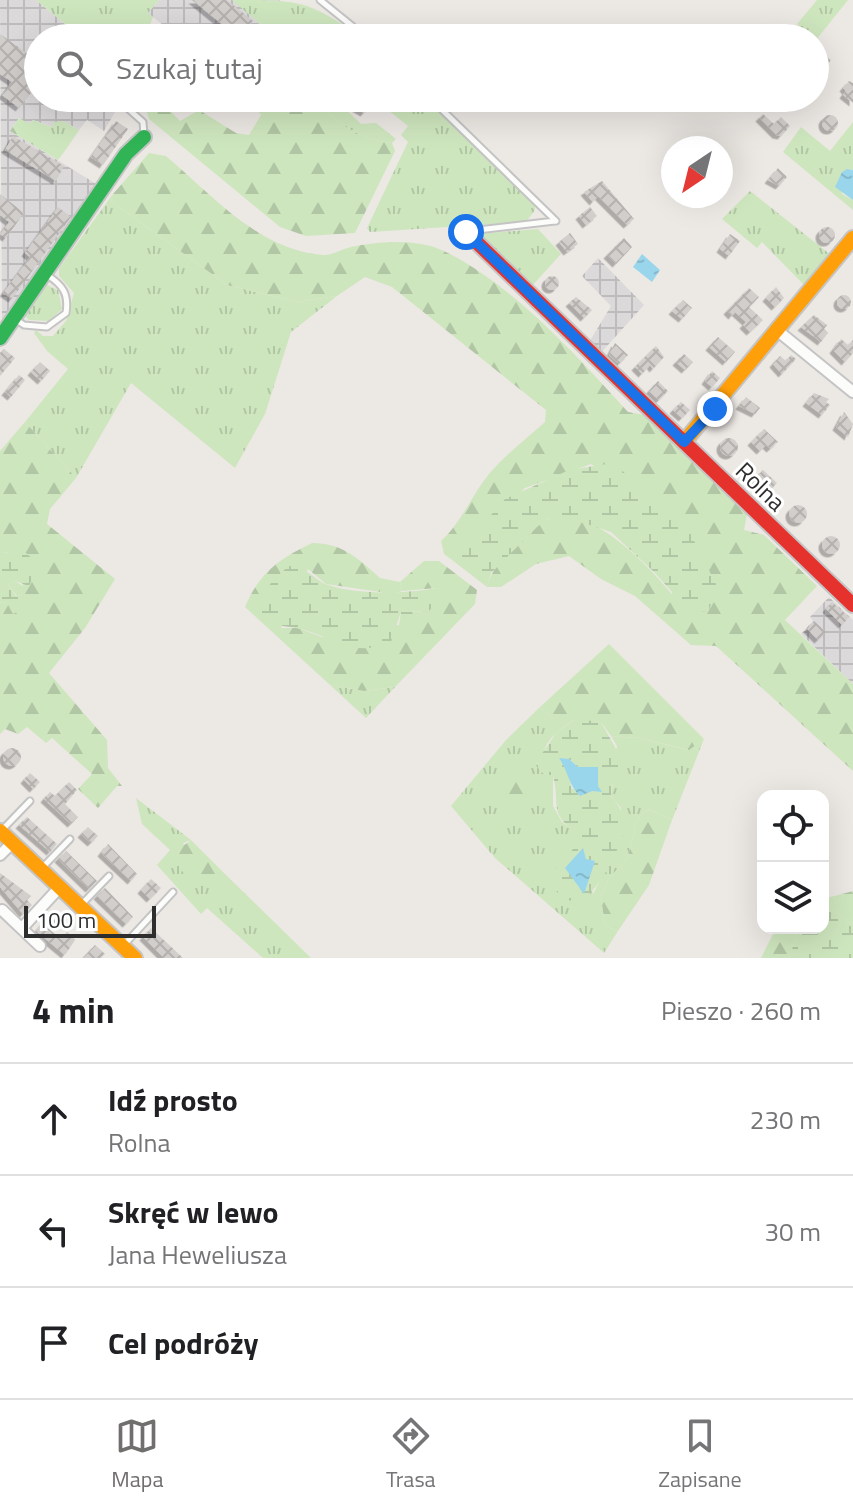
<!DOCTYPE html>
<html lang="pl">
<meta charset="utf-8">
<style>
body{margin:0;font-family:"Titillium Web",sans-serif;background:#f2f2f2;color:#202124}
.controls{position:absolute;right:24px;bottom:24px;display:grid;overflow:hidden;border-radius:16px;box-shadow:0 8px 32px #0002}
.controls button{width:72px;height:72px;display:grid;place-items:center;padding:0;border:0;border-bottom:2px solid #e0e0e0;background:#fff;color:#202124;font:40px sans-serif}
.compass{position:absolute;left:661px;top:136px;width:72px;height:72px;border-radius:50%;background:#fff;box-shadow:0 8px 32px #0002;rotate:215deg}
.scale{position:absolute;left:24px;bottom:20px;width:132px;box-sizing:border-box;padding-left:8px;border:4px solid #2e2e2e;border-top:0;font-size:22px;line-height:28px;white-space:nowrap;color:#2e2e2e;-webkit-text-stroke:6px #fff;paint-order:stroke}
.stop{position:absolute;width:24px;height:24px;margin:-18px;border:6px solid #1a73e8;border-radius:50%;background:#fff}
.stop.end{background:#1a73e8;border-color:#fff;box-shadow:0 2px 8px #0008}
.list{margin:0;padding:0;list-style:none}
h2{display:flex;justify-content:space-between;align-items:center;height:104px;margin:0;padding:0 32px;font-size:34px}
h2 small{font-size:26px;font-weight:400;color:#757577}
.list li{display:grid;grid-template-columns:52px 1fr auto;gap:24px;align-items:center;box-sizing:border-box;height:112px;padding:0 32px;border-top:2px solid #e0e0e0}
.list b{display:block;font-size:30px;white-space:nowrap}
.list p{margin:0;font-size:26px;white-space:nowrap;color:#757577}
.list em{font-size:26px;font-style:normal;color:#757577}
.icon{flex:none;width:44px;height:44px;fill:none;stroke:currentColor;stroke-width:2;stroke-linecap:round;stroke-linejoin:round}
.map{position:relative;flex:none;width:853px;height:958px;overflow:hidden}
.search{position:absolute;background:#fff;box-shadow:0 8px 32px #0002;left:24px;right:24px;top:24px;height:88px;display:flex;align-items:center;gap:20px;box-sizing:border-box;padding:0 28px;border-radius:44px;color:#757577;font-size:30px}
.sheet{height:440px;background:#fff}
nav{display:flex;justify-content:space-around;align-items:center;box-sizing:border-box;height:112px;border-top:2px solid #e0e0e0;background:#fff;font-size:22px;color:#757577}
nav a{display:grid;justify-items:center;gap:4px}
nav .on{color:#706f6e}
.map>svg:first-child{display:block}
.industrial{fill:url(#industrial-grid)}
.grass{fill:url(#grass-tufts)}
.forest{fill:url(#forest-firs)}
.wetland{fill:url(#wetland-marsh);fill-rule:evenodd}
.water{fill:url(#water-ripples)}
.building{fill:url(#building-cross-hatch);filter:url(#shadow)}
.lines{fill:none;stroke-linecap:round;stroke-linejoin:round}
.lane-casing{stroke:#c5c4c5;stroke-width:9}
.street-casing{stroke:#c5c4c5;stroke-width:14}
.fast-casing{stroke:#c5c4c5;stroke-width:18}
.slow-casing{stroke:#c5c4c5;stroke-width:18}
.jam-casing{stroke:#c5c4c5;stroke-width:18}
.lane{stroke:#fcfcfb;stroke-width:5}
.street{stroke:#fcfcfb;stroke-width:10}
.fast{stroke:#30b455;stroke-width:14}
.slow{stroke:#ff9f0a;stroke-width:14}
.jam{stroke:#e5322d;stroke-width:14}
.route{stroke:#1a73e8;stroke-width:10}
.labels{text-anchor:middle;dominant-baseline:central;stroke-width:6;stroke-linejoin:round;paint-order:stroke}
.street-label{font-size:24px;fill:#2e2e2e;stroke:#fff}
</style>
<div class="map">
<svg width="853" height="958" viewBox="0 0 853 958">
<defs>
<pattern id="industrial-grid" width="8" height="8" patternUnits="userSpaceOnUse" patternTransform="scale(2)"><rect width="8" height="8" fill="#dcd9db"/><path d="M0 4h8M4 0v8" fill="none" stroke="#bdbbbc"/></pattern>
<pattern id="grass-tufts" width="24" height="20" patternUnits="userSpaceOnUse" patternTransform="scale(2)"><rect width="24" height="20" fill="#cee6be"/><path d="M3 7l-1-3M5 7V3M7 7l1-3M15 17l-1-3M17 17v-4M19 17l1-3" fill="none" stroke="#b1c6a4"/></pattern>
<pattern id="forest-firs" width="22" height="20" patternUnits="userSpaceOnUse" patternTransform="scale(2)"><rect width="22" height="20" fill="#cee6be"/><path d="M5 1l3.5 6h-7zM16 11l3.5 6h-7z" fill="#b1c6a4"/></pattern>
<pattern id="wetland-marsh" width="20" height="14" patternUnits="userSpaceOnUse" patternTransform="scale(2)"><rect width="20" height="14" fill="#cee6be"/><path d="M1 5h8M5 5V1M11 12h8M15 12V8" fill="none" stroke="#b1c6a4"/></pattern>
<pattern id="water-ripples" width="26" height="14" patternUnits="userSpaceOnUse" patternTransform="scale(2)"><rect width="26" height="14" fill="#99d6ec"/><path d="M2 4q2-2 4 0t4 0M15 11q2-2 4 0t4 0" fill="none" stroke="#84b8cb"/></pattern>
<pattern id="building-cross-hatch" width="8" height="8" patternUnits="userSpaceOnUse" patternTransform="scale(2)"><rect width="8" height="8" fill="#d1cecb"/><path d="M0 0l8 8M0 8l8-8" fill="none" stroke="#b4b1af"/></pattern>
<filter id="shadow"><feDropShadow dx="-3.5" dy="3.5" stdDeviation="0" flood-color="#0004"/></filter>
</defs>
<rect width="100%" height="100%" fill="#ece8e4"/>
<path class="industrial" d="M0 0H36L82 38H38V98H112L119 105 104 131 87 120 79 130 63 121 52 127 33 120 28 125 19 118 10 131 98 185 2 321Z
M159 0H280L247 38H179L148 13Z
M598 258 644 305 599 355 588 344 611 306 582 276Z
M829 597 853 620V684L801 634 813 621 810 617Z"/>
<path class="grass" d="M36 0H159L148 13 153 17 145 38H82Z
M232 0C300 0 308 0 362 38H247L259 23Z
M817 0H848L816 40 797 24Z
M300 98H334L361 124 376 123 396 139 392 143C362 139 345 130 325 108L316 109Z
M373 98H425L535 202V210L526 222 370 232 367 228 408 142 401 135 408 126Z
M33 120 51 127 54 122 63 121 79 130 67 148 28 125Z
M853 122V170L847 169 842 194 853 200V210L783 152 801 127 830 151Z
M750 191 831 255 808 283 803 284 762 242 757 248 722 219Z
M113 194 111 201 227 285 297 302 337 296 291 332 265 414 235 468 131 383 76 478 25 422 68 369 47 351 34 333 36 330 43 336H53L66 321 74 293 59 276V268Z
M538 229 561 254 531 287 477 234Z
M45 284 58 290 62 309 49 321 29 320 23 313Z
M380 578 400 582 402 591 388 595 380 592Z
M330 685 364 691 395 687 366 718Z
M540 707 553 719H575C551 736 542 742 541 772L553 776V806L562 822 577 833 593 894 611 859 621 808 611 796 617 746 611 736 639 738 688 750 704 739 672 820 648 809 638 818 627 859 609 878 601 897 605 926 618 931 604 953 495 858 451 806 506 740Z
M136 798 191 840 183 843 223 880 224 873 311 958H263L207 908 201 914 157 865 170 850 142 824Z"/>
<path class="forest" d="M142 98H158L180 121 199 110 236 133 249 135 261 115 250 98H300L316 109 325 108C345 130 362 139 392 143L395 151 355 233 306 236 280 227 149 119Z
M19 118 61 142 67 148 58 160 10 131Z
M149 153 166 156C213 196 258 249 322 255 332 256 341 249 351 247 380 241 418 238 446 252 513 285 578 357 628 412L645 415 747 514 744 530 764 535 817 586 785 620 853 684V771L716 646 691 645 635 596 601 579 569 556 536 564 501 587H487C492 567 508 553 523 539 530 533 538 523 547 519 587 500 650 567 672 594L686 525 591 464 525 488 452 560 444 554 441 541C462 522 471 496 489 474 505 455 526 439 545 422L546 410 392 287 365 277 337 296 297 302 227 285 111 201 113 194Z
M25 422 76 478 50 509 47 524 115 579 85 628 49 673 107 740 108 768 122 786H117L98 808 78 789 92 774 52 738 46 743 27 727 18 734 5 729 0 734V602L7 603 23 595 17 596 8 585 15 581 23 586 9 552H0V451Z
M312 543C342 543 358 558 380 578V592L326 584 308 569 281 628H298L322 637 399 625 401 612 429 611 436 588 402 591 400 582 424 561H439L477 590 475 604 395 687 364 691 330 685 245 607C259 573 279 559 312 543Z
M609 644 704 739 689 750 639 738 611 736 601 722 553 719 540 707Z
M513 774 526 786 520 809 510 814 490 790 496 778Z
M648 809 672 820 649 885 618 931 605 926 601 897 609 878 627 859 638 818Z
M191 840 224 873V880L216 886C191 885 182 877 174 853Z
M853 891V925L835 911 823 912V899Z
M776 928H799L789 958H761Z"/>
<path class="wetland" d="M613 463 686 525 716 584 709 611 690 612 654 572 611 532 569 518H548L537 527 491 573 487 587 452 560 505 499 569 470Z
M0 552 26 553 35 561 34 575 29 586 15 581 8 585 16 596 23 595 26 599V608L13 614 7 603 0 602Z
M289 566C313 570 312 579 328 585 359 595 405 594 436 588L442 596 429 611 401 612 391 642C352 658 338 639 301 629 289 626 276 626 263 623 258 595 268 583 289 566Z
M575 719 601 722 625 765 612 784 611 796C619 805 626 816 624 830 618 854 598 891 578 904 534 885 551 872 577 845V834C547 811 561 805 553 776L541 772 535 764 556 733ZM560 759H569L578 767H597L598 786 572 789 568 771ZM583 849 586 859 583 893 566 868Z
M835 911 853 925V958H789L799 928H823V912Z"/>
<path class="water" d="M847 169 853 170V200L835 187 842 172Z
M642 254 660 270 652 282 633 267Z
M559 758 569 759 578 767H598V786L602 792 592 791 580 796C569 786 568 771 559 758Z
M583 848 586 859 595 861 584 894 565 868Z"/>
<path class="building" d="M192 0H227L253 21 242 35 232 27 229 30Z
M0 34 38 61V84L19 108 2 95 12 82 0 74Z
M819 50 831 60 815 80V55Z
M849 81 853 83V103L843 95 846 91 843 88Z
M359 98 372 104 364 113 352 106Z
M763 114 774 124 781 117 790 126 781 136 776 135 759 118Z
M822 123a8 8 0 1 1 16 0a8 8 0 1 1-16 0Z
M116 121 128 129 103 165 91 157Z
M13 136 64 166 56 181 5 150Z
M778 168 787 177 779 186 768 180Z
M602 181 634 219 627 225 598 196 593 202 584 192Z
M0 194 24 213 6 238 0 234 9 222 0 215Z
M58 207 71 217 12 299 3 293 30 257 25 253Z
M590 207 597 216 586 225 579 216Z
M819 235a8 8 0 1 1 16 0a8 8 0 1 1-16 0Z
M570 233 578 244 567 252 559 242Z
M730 234 740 241 729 256 720 249Z
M624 238 632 247 616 264 607 255Z
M545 283a7 7 0 1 1 14 0a7 7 0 1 1-14 0Z
M776 287 784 298 775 307 766 298Z
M749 288 759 297 749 307 763 320 750 332 743 325 746 322 735 312 732 316 727 311Z
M837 302a7 7 0 1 1 14 0a7 7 0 1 1-14 0Z
M576 297 592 310 584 318 569 303Z
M683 300 692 308 682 319 672 311Z
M814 315 827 325 824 329 828 333 821 342 801 327Z
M718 337 735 352 726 362 709 347Z
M841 339 848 345 853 340V353L845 362 833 350Z
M615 343 628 355 619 364 609 355Z
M656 346 664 357 653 369 650 365 642 374 635 367Z
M4 349 15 358 0 376V353Z
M684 354 693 362 685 370 676 362Z
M791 355 796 359 782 374 773 364 780 356 786 361Z
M40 362 50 371 41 381 31 372Z
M712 371 720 378 712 387 705 381Z
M19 375 25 380 11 397 5 392Z
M658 381 668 391 659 400 649 391Z
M814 393 829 399 826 402 830 405 822 415 806 403Z
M746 397 760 408 755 414 739 406Z
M681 402 690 410 682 418 673 410Z
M844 412 853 424 848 437 836 427Z
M764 429 778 442 770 449 766 445 760 451 751 442Z
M720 447a9 9 0 1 1 18 0a9 9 0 1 1-18 0Z
M763 470 777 483 767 493 752 481Z
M789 514a9 9 0 1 1 18 0a9 9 0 1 1-18 0Z
M822 545a9 9 0 1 1 18 0a9 9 0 1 1-18 0Z
M832 602 849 617 842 625 826 609Z
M814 621 826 632 818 640 807 629Z
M3 757a9 9 0 1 1 18 0a9 9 0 1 1-18 0Z
M30 773 40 782 33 789 24 780Z
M69 782 77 790 65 804 78 817 71 824 44 799 50 792 55 796Z
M27 817 57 844 50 852 19 825Z
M88 827 98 836 91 843 81 834Z
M108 844 137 874 131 881 101 853Z
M66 851 97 881 89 889 58 859Z
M0 873 31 896 27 900 32 905 23 914 0 887Z
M151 879 161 888 150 899 141 890Z
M105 888 133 917 126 924 97 896Z
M49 915 57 922 50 930 61 939 67 932 75 940 65 955 36 931Z
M151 928 166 942 183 958H164L143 937Z
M95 945 105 954 101 958H83Z"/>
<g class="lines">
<defs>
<path id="lane" d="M320 0 367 38
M116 98 143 122 144 136
M430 98 556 221
M469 231 555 221
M15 319 24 325 47 327 66 313C69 294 63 285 47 275
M1 831 30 801
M41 869 70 839
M80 906 109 876
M123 946 173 892"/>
<path id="street" d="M778 331 853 392
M0 855 12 843
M2 910 40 946
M22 928 59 888"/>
<path id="fast" d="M0 338 126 154 144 137"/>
<path id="slow" d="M684 442 853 238
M0 831 135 958"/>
<path id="jam" d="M466 232 853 605"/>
</defs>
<use href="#lane" class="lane-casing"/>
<use href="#street" class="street-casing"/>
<use href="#fast" class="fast-casing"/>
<use href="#slow" class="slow-casing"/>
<use href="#jam" class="jam-casing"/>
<use href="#lane" class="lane"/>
<use href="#street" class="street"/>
<use href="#fast" class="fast"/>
<use href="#slow" class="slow"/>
<use href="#jam" class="jam"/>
</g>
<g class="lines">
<path class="route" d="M466 232 684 442 715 409"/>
</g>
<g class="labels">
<g class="street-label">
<text transform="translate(761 486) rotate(44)">Rolna</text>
</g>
</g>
</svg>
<div class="controls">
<button><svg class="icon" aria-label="locate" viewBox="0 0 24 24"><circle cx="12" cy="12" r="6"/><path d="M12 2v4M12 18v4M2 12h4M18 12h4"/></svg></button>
<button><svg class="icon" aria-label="layers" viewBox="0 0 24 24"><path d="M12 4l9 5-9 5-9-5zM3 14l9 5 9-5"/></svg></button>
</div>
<svg class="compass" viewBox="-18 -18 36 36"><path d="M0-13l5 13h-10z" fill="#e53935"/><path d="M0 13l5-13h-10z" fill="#757577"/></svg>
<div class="scale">100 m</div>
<div class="stop" style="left:466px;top:232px"></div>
<div class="stop end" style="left:715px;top:409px"></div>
<div class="search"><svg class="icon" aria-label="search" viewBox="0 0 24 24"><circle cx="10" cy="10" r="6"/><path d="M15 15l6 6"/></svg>Szukaj tutaj</div>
</div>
<section class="sheet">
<h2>4 min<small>Pieszo · 260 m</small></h2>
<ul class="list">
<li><svg class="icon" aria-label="ahead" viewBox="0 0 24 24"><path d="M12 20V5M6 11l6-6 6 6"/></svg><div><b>Idź prosto</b><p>Rolna</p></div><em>230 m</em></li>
<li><svg class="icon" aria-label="left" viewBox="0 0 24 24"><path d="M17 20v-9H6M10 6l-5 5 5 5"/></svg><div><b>Skręć w lewo</b><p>Jana Heweliusza</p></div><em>30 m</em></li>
<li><svg class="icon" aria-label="arrive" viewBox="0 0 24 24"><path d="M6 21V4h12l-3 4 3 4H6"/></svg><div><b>Cel podróży</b></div></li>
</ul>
</section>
<nav>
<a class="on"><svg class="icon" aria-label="map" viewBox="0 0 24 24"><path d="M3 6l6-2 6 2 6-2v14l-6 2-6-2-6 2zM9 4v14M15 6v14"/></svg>Mapa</a>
<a><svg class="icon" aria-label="directions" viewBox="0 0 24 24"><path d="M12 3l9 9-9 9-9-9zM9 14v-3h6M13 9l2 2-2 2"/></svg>Trasa</a>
<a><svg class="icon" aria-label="saved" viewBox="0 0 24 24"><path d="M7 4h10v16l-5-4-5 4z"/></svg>Zapisane</a>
</nav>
